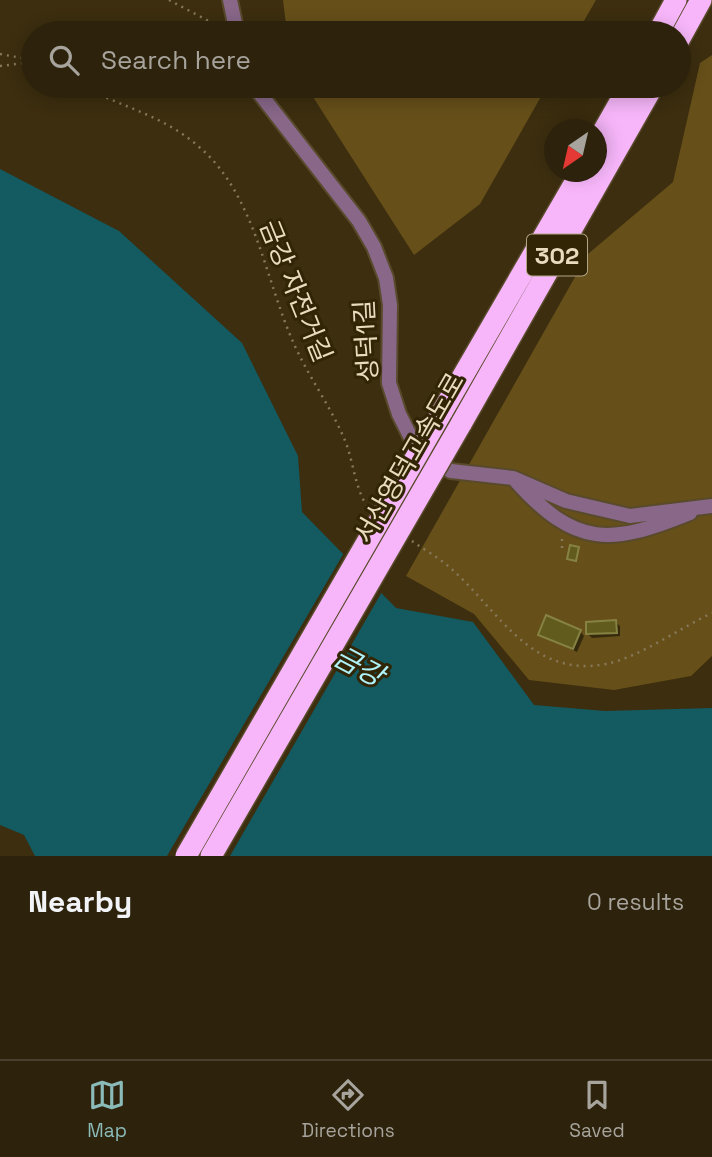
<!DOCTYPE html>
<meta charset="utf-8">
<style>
body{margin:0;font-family:"Space Grotesk","Noto Sans KR",sans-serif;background:#392f19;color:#f1f3f6}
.compass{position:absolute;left:544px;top:119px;width:63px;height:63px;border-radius:50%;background:#2d220b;box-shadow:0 4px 18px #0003;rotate:214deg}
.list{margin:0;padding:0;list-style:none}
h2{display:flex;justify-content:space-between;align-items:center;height:91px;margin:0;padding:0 28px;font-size:30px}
h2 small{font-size:23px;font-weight:400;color:#a7a49d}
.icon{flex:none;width:38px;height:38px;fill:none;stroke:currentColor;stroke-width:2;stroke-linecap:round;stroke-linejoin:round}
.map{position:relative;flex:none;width:712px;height:856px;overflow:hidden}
.search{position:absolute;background:#2d220b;box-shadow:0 4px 18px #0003;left:21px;right:21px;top:21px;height:77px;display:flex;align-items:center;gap:18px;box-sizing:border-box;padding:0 24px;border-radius:38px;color:#a7a49d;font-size:26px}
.sheet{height:203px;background:#2d220b}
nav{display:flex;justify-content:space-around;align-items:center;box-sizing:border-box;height:98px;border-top:2px solid #483f2c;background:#2d220b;font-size:19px;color:#a7a49d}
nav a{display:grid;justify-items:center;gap:4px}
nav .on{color:#8bbbb9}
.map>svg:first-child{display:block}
.green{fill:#664f19}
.water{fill:#135a61}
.pier{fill:#3c2e0f}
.shadow{fill:#0007}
.building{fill:#615c1d;stroke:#868243;stroke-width:2}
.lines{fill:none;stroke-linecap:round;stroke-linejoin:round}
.minor-casing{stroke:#584a2b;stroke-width:18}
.motorway-casing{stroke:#584a2b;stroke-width:24}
.path{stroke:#867859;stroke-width:2.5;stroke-dasharray:2 5;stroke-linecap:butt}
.minor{stroke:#886789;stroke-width:14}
.motorway{stroke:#f7b6fa;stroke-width:21}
.motorway-bridge-casing{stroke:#584a2b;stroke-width:24;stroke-linecap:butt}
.motorway-bridge{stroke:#f7b6fa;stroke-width:21}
.labels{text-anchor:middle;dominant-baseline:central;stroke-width:6;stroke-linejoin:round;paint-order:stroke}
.shield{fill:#322505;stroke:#b2a486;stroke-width:2}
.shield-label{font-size:24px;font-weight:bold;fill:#e9dbbd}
.street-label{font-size:26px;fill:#e9dbbd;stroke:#322505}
.water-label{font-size:28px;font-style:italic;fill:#aef1f9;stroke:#322505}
</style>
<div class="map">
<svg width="712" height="856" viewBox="0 0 712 856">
<rect width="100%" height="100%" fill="#3c2e0f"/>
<path class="green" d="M283 0H596L577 33H287Z
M712 55V656L691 676 614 690 529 680 474 614 406 576 588 254 673 182 700 63Z
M306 86H547L480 204 414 255Z"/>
<path class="water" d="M0 169 119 231 242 343 298 456 302 512 396 608 473 622 534 705 605 711 712 708V856H35L24 835 0 825Z"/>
<path class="pier" d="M345 551 383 590 230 856H167Z"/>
<path class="shadow" d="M615 622 620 626V636L592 638 588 634Z
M580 631 584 636 577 652 540 634Z"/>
<path class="building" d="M570 545 579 547 576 561 567 559Z
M546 615 581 630 573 649 538 635Z
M616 620 617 633 586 634V622Z"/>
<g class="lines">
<defs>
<path id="minor" d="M230 0 237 33
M254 86 359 221 374 247 386 278 390 305 389 383 399 414 411 438 427 458 451 471 513 478 566 501 630 516 712 506
M516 481C576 548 611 545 690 513"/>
<path id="motorway" d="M658 33 676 0
M679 40 701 0
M596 144 629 86
M442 412 581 172
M461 424 653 86"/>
</defs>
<use href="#minor" class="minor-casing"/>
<use href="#motorway" class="motorway-casing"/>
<path class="path" d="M169 0 222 28
M0 54 33 60
M0 66 33 62
M81 86C120 106 164 116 198 146 255 193 265 280 294 344 309 378 332 408 346 443 354 465 355 488 368 508
M562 539V553
M412 541C423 549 436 556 447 565 497 607 529 679 606 664 640 657 680 628 712 613"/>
<use href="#minor" class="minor"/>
<use href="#motorway" class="motorway"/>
<defs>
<path id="motorway-bridge" d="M186 856 442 412
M211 856 461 424"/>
</defs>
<use href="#motorway-bridge" class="motorway-bridge-casing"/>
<use href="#motorway-bridge" class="motorway-bridge"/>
</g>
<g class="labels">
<rect class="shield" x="527" y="234.5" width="60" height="41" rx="5"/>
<g class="shield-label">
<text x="557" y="255">302</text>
</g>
<g class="street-label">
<text transform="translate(296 291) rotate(68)">금강 자전거길</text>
<text transform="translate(366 341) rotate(-93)">성덕1길</text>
<text transform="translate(409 458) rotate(-60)">서산영덕고속도로</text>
</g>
<g class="water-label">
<text transform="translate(359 666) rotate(28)">금강</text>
</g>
</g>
</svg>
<svg class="compass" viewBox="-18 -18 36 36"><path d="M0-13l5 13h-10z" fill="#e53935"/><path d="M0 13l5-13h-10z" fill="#a7a49d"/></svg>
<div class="search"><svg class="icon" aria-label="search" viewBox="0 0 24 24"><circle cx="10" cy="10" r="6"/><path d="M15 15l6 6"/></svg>Search here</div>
</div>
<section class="sheet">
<h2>Nearby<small>0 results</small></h2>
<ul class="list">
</ul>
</section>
<nav>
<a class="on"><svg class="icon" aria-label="map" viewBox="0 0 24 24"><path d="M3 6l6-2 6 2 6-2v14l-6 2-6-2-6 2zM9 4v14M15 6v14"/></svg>Map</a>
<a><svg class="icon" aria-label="directions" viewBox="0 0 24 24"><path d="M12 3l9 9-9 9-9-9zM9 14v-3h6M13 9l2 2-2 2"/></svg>Directions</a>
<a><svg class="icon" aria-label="saved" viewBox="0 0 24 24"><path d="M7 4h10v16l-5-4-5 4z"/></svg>Saved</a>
</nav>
